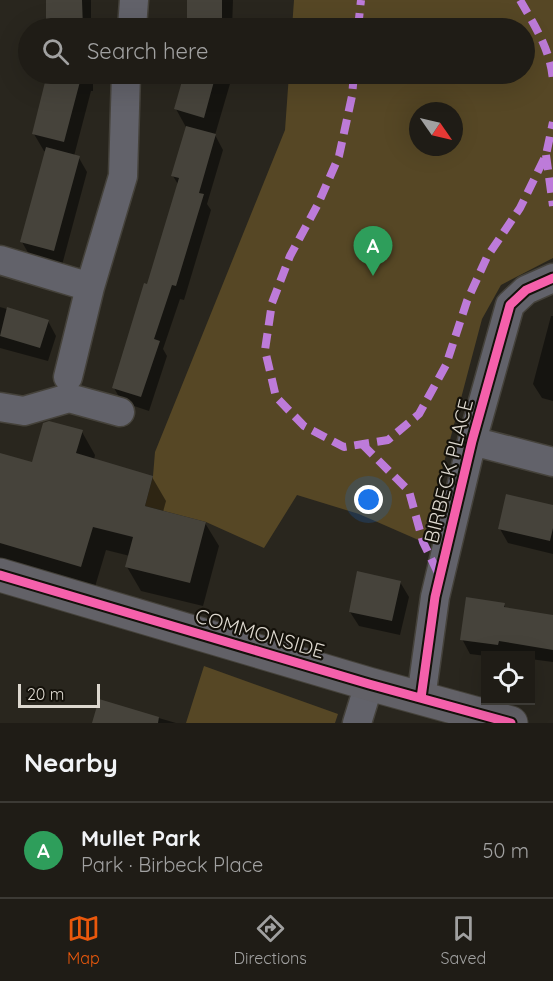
<!DOCTYPE html>
<meta charset="utf-8">
<style>
body{margin:0;font-family:Quicksand,sans-serif;background:#27251f;color:#f1f3f6}
.controls{position:absolute;right:18px;bottom:18px;display:grid;overflow:hidden;border-radius:0px;box-shadow:0 6px 24px #0002}
.controls button{width:54px;height:54px;display:grid;place-items:center;padding:0;border:0;border-bottom:2px solid #3c3a35;background:#1f1c16;color:#f1f3f6;font:30px sans-serif}
.compass{position:absolute;left:409px;top:102px;width:54px;height:54px;border-radius:50%;background:#1f1c16;box-shadow:0 6px 24px #0002;rotate:124deg}
.scale{position:absolute;left:18px;bottom:15px;width:82px;box-sizing:border-box;padding-left:6px;border:3px solid #ddd8cf;border-top:0;font-size:16px;line-height:21px;white-space:nowrap;color:#ddd8cf;-webkit-text-stroke:4px #14110a;paint-order:stroke}
.you{position:absolute;left:369px;top:500px;width:21px;height:21px;margin:-15px;border:4px solid #fff;border-radius:50%;background:#1a73e8;box-shadow:0 0 0 9px #1a73e833}
.badge{display:grid;place-items:center;width:39px;height:39px;border-radius:50%;background:#ea580c;color:#fff;font-size:20px;font-weight:700}
.pin{position:absolute;translate:-50% -50px;filter:drop-shadow(0 2px 3px #0008)}
.pin::after{content:'';position:absolute;top:32px;width:21px;height:18px;background:inherit;clip-path:polygon(0 0,100% 0,50% 100%)}
.list{margin:0;padding:0;list-style:none}
h2{display:flex;justify-content:space-between;align-items:center;height:78px;margin:0;padding:0 24px;font-size:26px}
h2 small{font-size:20px;font-weight:400;color:#a1a1a1}
.list li{display:grid;grid-template-columns:39px 1fr auto;gap:18px;align-items:center;box-sizing:border-box;height:96px;padding:0 24px;border-top:2px solid #3c3a35}
.list b{display:block;font-size:22px;white-space:nowrap}
.list p{margin:0;font-size:20px;white-space:nowrap;color:#a1a1a1}
.list em{font-size:20px;font-style:normal;color:#a1a1a1}
.icon{flex:none;width:33px;height:33px;fill:none;stroke:currentColor;stroke-width:2;stroke-linecap:round;stroke-linejoin:round}
.map{position:relative;flex:none;width:553px;height:723px;overflow:hidden}
.search{position:absolute;background:#1f1c16;box-shadow:0 6px 24px #0002;left:18px;right:18px;top:18px;height:66px;display:flex;align-items:center;gap:15px;box-sizing:border-box;padding:0 21px;border-radius:33px;color:#a1a1a1;font-size:22px}
.sheet{height:174px;background:#1f1c16}
nav{display:flex;justify-content:space-around;align-items:center;box-sizing:border-box;height:84px;border-top:2px solid #3c3a35;background:#1f1c16;font-size:16px;color:#a1a1a1}
nav a{display:grid;justify-items:center;gap:3px}
nav .on{color:#ea580c}
.map>svg:first-child{display:block}
.green{fill:#564725;fill-rule:evenodd}
.shadow{fill:#0007}
.building{fill:#46433b}
.lines{fill:none;stroke-linecap:round;stroke-linejoin:round}
.minor-casing{stroke:#45423b;stroke-width:31}
.major-casing{stroke:#45423b;stroke-width:35}
.minor{stroke:#62626a;stroke-width:28}
.major{stroke:#626167;stroke-width:33}
.quiet{stroke:#bd7bd9;stroke-width:8;stroke-dasharray:15 8;stroke-linecap:butt}
.cycleway-casing{stroke:#14110a;stroke-width:13}
.cycleway{stroke:#f560ab;stroke-width:9}
.labels{text-anchor:middle;dominant-baseline:central;stroke-width:4.5;stroke-linejoin:round;paint-order:stroke}
.street-label{font-size:20px;fill:#ddd8cf;stroke:#14110a}
</style>
<div class="map">
<svg width="553" height="723" viewBox="0 0 553 723">
<rect width="100%" height="100%" fill="#29261e"/>
<path class="green" d="M294 0H553V258L501 285 482 319 423 542 359 514 297 495 264 548 206 522 145 506 153 476 155 452 285 130 289 74H524V28H292ZM418 111H454V147H418Z
M204 666 338 714 335 723H186Z"/>
<path class="shadow" d="M47 0H91V28H48Z
M190 0H233L232 28H189Z
M49 74H93V91H91L74 156 79 158 87 172 62 265 30 256 22 242 47 152 44 151 34 134Z
M185 74H232V77L215 135 223 150 207 204 211 210 184 300 180 299 163 349 167 356 149 411 122 402 114 388 148 286 179 186 173 176 187 129 176 109Z
M0 307 48 321 56 336 48 361 0 348Z
M551 316H553V401L542 398 533 384Z
M82 432 95 455 94 460 152 477 166 501 163 512 205 523 219 546 203 606 141 591 127 567 130 556 106 550 94 590 0 562V454L33 464Z
M553 506V554L508 543 500 529Z
M400 582 409 597 400 635 359 626 350 612Z
M504 605 506 609 553 617V662L530 659V656H486L470 654 462 639Z
M100 701 176 723H93Z"/>
<path class="building" d="M46 0H82L83 28H46Z
M187 0H222V28H187Z
M47 74H82L64 142 32 134Z
M184 74H216L204 118 174 109Z
M186 126 216 134 199 193 204 194 176 286 172 285 154 339 160 341 141 397 112 388 144 283 147 284 179 178 171 176Z
M46 147 80 156 54 251 20 242Z
M7 307 49 320 40 348 0 336Z
M49 421 83 430 76 453 153 476 145 506 206 522 190 583 125 567 133 537 93 527 81 567 0 543V453L32 462 43 423Z
M506 494 553 505V528L550 541 498 529Z
M357 571 401 581 392 621 349 612Z
M466 597 505 603 504 607 553 615V650L499 641 498 645 460 640Z
M99 699 159 717 158 723H92Z"/>
<g class="lines">
<defs>
<path id="minor" d="M132 28 134 0
M0 260 90 287
M68 377 90 287 123 176 126 74
M0 407 24 411 69 398 120 412
M472 441 553 462
M421 698 435 597 472 441 510 305 526 290 553 278
M357 723 369 684"/>
<path id="major" d="M0 575 369 684 511 723"/>
</defs>
<use href="#minor" class="minor-casing"/>
<use href="#major" class="major-casing"/>
<use href="#minor" class="minor"/>
<use href="#major" class="major"/>
<path class="quiet" d="M520 0C535 26 551 51 553 81
M358 28 361 0
M354 74 352 96 339 156 318 204 290 256 272 303 265 350 276 397 304 426 344 447 388 440 419 414 446 365 467 301 487 257 520 208 546 155 553 122
M546 155 553 206
M362 444 409 491 423 542 439 575"/>
<defs>
<path id="cycleway" d="M0 575 369 684 511 723
M421 698 435 597 472 441 510 305 526 290 553 278"/>
</defs>
<use href="#cycleway" class="cycleway-casing"/>
<use href="#cycleway" class="cycleway"/>
</g>
<g class="labels">
<g class="street-label">
<text transform="translate(448 471) rotate(-76)">BIRBECK PLACE</text>
<text transform="translate(260 633) rotate(16)">COMMONSIDE</text>
</g>
</g>
</svg>
<div class="controls">
<button><svg class="icon" aria-label="locate" viewBox="0 0 24 24"><circle cx="12" cy="12" r="6"/><path d="M12 2v4M12 18v4M2 12h4M18 12h4"/></svg></button>
</div>
<svg class="compass" viewBox="-18 -18 36 36"><path d="M0-13l5 13h-10z" fill="#e53935"/><path d="M0 13l5-13h-10z" fill="#a1a1a1"/></svg>
<div class="scale">20 m</div>
<div class="you"></div>
<div class="pin badge" style="left:373px;top:276px;background:#2e9e5b">A</div>
<div class="search"><svg class="icon" aria-label="search" viewBox="0 0 24 24"><circle cx="10" cy="10" r="6"/><path d="M15 15l6 6"/></svg>Search here</div>
</div>
<section class="sheet">
<h2>Nearby<small></small></h2>
<ul class="list">
<li><span class="badge" style="background:#2e9e5b">A</span><div><b>Mullet Park</b><p>Park · Birbeck Place</p></div><em>50 m</em></li>
</ul>
</section>
<nav>
<a class="on"><svg class="icon" aria-label="map" viewBox="0 0 24 24"><path d="M3 6l6-2 6 2 6-2v14l-6 2-6-2-6 2zM9 4v14M15 6v14"/></svg>Map</a>
<a><svg class="icon" aria-label="directions" viewBox="0 0 24 24"><path d="M12 3l9 9-9 9-9-9zM9 14v-3h6M13 9l2 2-2 2"/></svg>Directions</a>
<a><svg class="icon" aria-label="saved" viewBox="0 0 24 24"><path d="M7 4h10v16l-5-4-5 4z"/></svg>Saved</a>
</nav>
